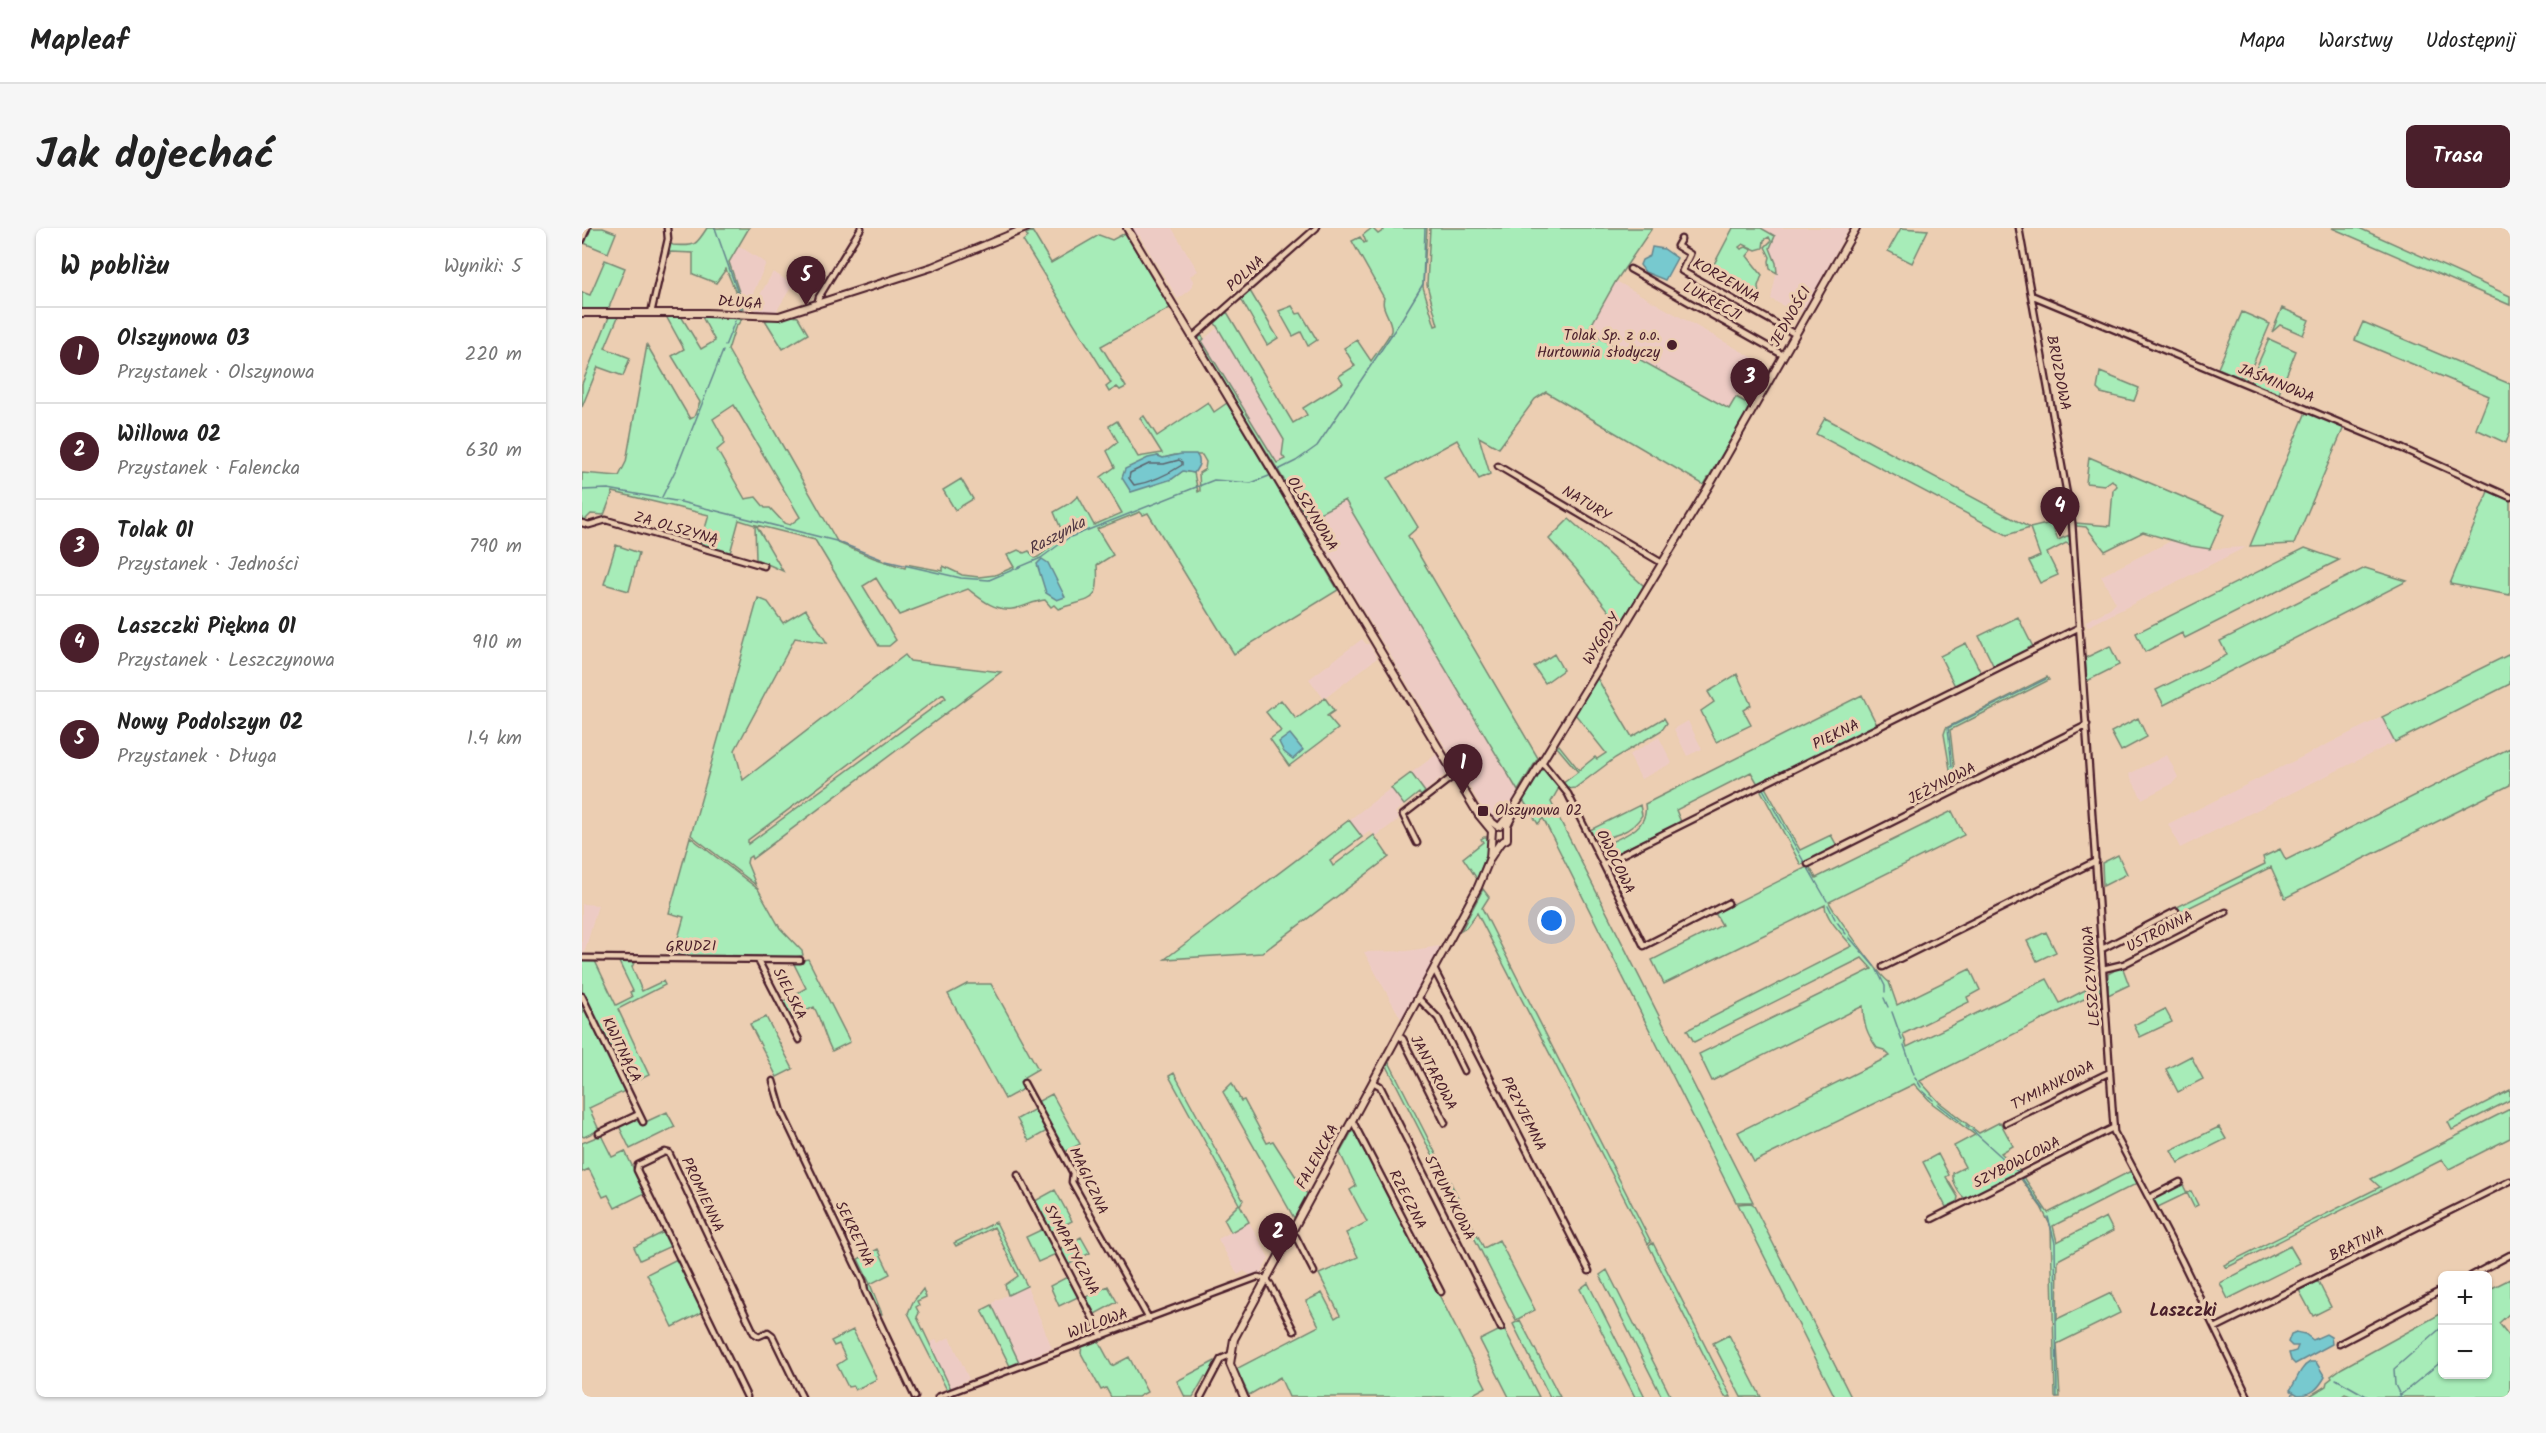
<!DOCTYPE html>
<html lang="pl">
<meta charset="utf-8">
<style>
body{margin:0;font-family:Kalam,sans-serif;background:#f6f6f6;color:#222}
.controls{position:absolute;right:18px;bottom:18px;display:grid;overflow:hidden;border-radius:9px;box-shadow:0 2px 4px #0004}
.controls button{width:54px;height:54px;display:grid;place-items:center;padding:0;border:0;border-bottom:2px solid #e0e0e0;background:#fff;color:#222;font:30px sans-serif}
.you{position:absolute;left:970px;top:693px;width:21px;height:21px;margin:-15px;border:4px solid #fff;border-radius:50%;background:#1a73e8;box-shadow:0 0 0 9px #1a73e833}
.badge{display:grid;place-items:center;width:39px;height:39px;border-radius:50%;background:#4a1f2b;color:#fff;font-size:20px;font-weight:700}
.pin{position:absolute;translate:-50% -50px;filter:drop-shadow(0 2px 3px #0008)}
.pin::after{content:'';position:absolute;top:32px;width:21px;height:18px;background:inherit;clip-path:polygon(0 0,100% 0,50% 100%)}
.list{margin:0;padding:0;list-style:none}
h2{display:flex;justify-content:space-between;align-items:center;height:78px;margin:0;padding:0 24px;font-size:26px}
h2 small{font-size:20px;font-weight:400;color:#767676}
.list li{display:grid;grid-template-columns:39px 1fr auto;gap:18px;align-items:center;box-sizing:border-box;height:96px;padding:0 24px;border-top:2px solid #e0e0e0}
.list b{display:block;font-size:22px;white-space:nowrap}
.list p{margin:0;font-size:20px;white-space:nowrap;color:#767676}
.list em{font-size:20px;font-style:normal;color:#767676}
.map{position:relative;flex:none;width:1928px;height:1169px;overflow:hidden;border-radius:9px}
header{display:flex;align-items:center;gap:36px;box-sizing:border-box;height:84px;padding:0 30px;background:#fff;border-bottom:2px solid #e0e0e0}
header strong{font-size:28px}
nav{display:flex;gap:33px;margin-inline-start:auto;font-size:21px}
.intro{display:flex;align-items:center;justify-content:space-between;box-sizing:border-box;height:144px;padding:0 36px}
h1{margin:0;font-size:42px}
.button{padding:15px 27px;border-radius:9px;background:#4a1f2b;color:#fff;font-size:21px;font-weight:700}
main{display:flex;gap:36px;padding:0 36px}
aside{flex:1;background:#fff;border-radius:9px;box-shadow:0 2px 4px #0004}
.map>svg:first-child{display:block}
.built{fill:#edcbc4}
.green{fill:#a7ecb8;stroke:#788672;stroke-width:1.5;fill-rule:evenodd}
.water{fill:#77c9cf;stroke:#65858d;stroke-width:1.5}
.lines{fill:none;stroke-linecap:round;stroke-linejoin:round}
.shore{stroke:#5c636d;stroke-width:1.5}
.stream{stroke:#65858d;stroke-width:1.5}
.minor-casing{stroke:#4a1f2b;stroke-width:9}
.tertiary-casing{stroke:#4a1f2b;stroke-width:10}
.minor{stroke:#ecceb2;stroke-width:4.5}
.tertiary{stroke:#ecceb2;stroke-width:6}
.poi-dot{fill:#4a1f2b;stroke:#ecceb2;stroke-width:2}
.labels{text-anchor:middle;dominant-baseline:central;stroke-width:6;stroke-linejoin:round;paint-order:stroke}
.street-label{font-size:15px;fill:#4a1f2b;stroke:#ecceb2}
.poi-label{font-size:15px;fill:#4a1f2b;stroke:#ecceb2;text-anchor:end}
.water-label{font-size:16px;font-style:italic;fill:#513844;stroke:#ecceb2}
.quarter-label{font-size:18px;font-weight:bold;fill:#4a1f2b;stroke:#ecceb2}
</style>
<header>
<strong>Mapleaf</strong>
<nav><a>Mapa</a><a>Warstwy</a><a>Udostępnij</a></nav>
</header>
<div class="intro"><h1>Jak dojechać</h1><a class="button">Trasa</a></div>
<main>
<aside>
<h2>W pobliżu<small>Wyniki: 5</small></h2>
<ul class="list">
<li><span class="badge">1</span><div><b>Olszynowa 03</b><p>Przystanek · Olszynowa</p></div><em>220 m</em></li>
<li><span class="badge">2</span><div><b>Willowa 02</b><p>Przystanek · Falencka</p></div><em>630 m</em></li>
<li><span class="badge">3</span><div><b>Tolak 01</b><p>Przystanek · Jedności</p></div><em>790 m</em></li>
<li><span class="badge">4</span><div><b>Laszczki Piękna 01</b><p>Przystanek · Leszczynowa</p></div><em>910 m</em></li>
<li><span class="badge">5</span><div><b>Nowy Podolszyn 02</b><p>Przystanek · Długa</p></div><em>1.4 km</em></li>
</ul>
</aside>
<div class="map">
<svg width="1928" height="1169" viewBox="0 0 1928 1169">
<rect width="100%" height="100%" fill="#ecceb2"/>
<filter id="ink" filterUnits="userSpaceOnUse"><feTurbulence type="fractalNoise" baseFrequency=".0167" numOctaves="2"/><feDisplacementMap in="SourceGraphic" scale="12" xChannelSelector="R" yChannelSelector="G"/><feConvolveMatrix kernelMatrix="1 2 1 2 8 2 1 2 1" color-interpolation-filters="sRGB"/></filter>
<g filter="url(#ink)">
<path class="built" d="M548 0H590L616 43 608 48 612 54 607 63 596 71 557 7 553 9Z
M1179 0H1267L1222 83 1214 85 1189 71 1195 42 1188 20 1193 8Z
M157 18 184 35 164 82 161 80 147 34Z
M191 44 211 56 194 84H173L172 80 175 72Z
M1034 53 1175 132 1148 181 1005 103Z
M636 99 711 227 695 236 620 113Z
M763 272 936 563 929 576 925 574 923 576 919 584 922 587 920 591 914 592 897 575 880 546 881 541 876 540 806 423V419L802 417 744 321 743 314H740L726 291Z
M1589 313 1628 321 1664 319 1505 399 1504 393 1528 381 1534 375 1519 348Z
M780 411 784 416H787L795 430 742 471 727 451Z
M1800 489 1813 514 1598 620 1586 596Z
M1106 493 1120 521 1105 528 1092 501Z
M1077 509 1090 535 1059 551 1047 527Z
M855 526 866 544 843 564 829 545Z
M1585 527 1596 549 1590 556 1560 571 1547 546Z
M809 560 822 577 813 584 817 591 793 609 788 603 780 609 767 592Z
M0 676 16 677 2 726H0Z
M857 718 858 720 819 791 782 724 825 723Z
M667 994 687 1030 680 1044 670 1048 662 1043 656 1047 636 1011Z
M445 1058 470 1120 437 1134 410 1077 414 1072Z
M368 1109 387 1151 368 1160 347 1115 354 1112 356 1115Z"/>
<path class="green" d="M8 0H21L34 5 26 25 2 15Z
M125 0H167L147 34 160 73 161 83H157V72L144 41 134 55 111 46V25L89 24 85 28 88 15 91 17C113 18 113 19 125 0Z
M790 0 796 6 802 2 801 0H845L841 59 853 98 856 97 845 57 848 0H1070L1034 53 1006 103 1147 181 1154 169 1163 174 1179 145 1183 146 1185 151 1122 257 964 164 953 171 917 220 897 209 908 246 897 251 875 212 806 250 836 299 826 308 956 530 936 563 763 272 726 291 616 112 619 107 622 111 620 113 695 235 703 231 700 227 702 212 633 95 645 84 711 195 725 187 721 180 761 155 757 148 773 138 762 120 775 112 789 133C793 127 807 109 809 103 811 91 798 81 802 70L770 13 778 9 782 15 784 14 781 7Z
M1151 0H1179L1193 8 1188 20 1194 35 1195 45 1188 41 1187 33 1188 29 1183 19 1189 13 1187 9 1182 12 1181 20 1174 22 1161 16 1157 19 1159 21 1164 19 1170 22 1165 28 1180 47 1176 58 1177 67 1130 40Z
M1319 0 1346 2 1330 35 1306 23Z
M1750 0H1777L1928 68V77Z
M450 3 469 35 517 7 530 12 543 5 588 80 519 118 544 159 538 162 535 159 527 164 524 159 529 155 441 13 446 9 444 6Z
M23 32 43 40 26 82H0V64L8 67Z
M668 63 696 110 685 117 659 71Z
M710 78 715 86 719 85 735 112 726 118 719 104 711 108 697 83Z
M1700 80 1727 92 1721 107 1698 97 1690 104Z
M1660 84 1688 96 1665 150 1662 152 1660 148 1657 149 1636 140Z
M119 87 160 91 153 100 146 122 256 315 292 330 323 340 324 336 361 343V338L380 347 397 349 413 347 432 339 425 327 436 322 442 325 447 323 453 330 456 329 482 308 472 284 488 275 496 268 512 297 540 285 519 249 533 239 525 223 536 214 527 198 535 193 556 229 580 225 558 190 562 188 575 208 626 174 632 184 645 175 756 362 652 426 566 285 561 287 558 284 515 301 531 327 515 337C518 378 509 369 476 381L472 377 469 379 463 372C451 373 441 380 430 381 412 383 399 371 386 361L317 387 294 350 281 358 314 412 307 418H297L233 312 174 297 201 343 174 331 173 297 157 292 148 325 118 317 127 287 31 264 22 287 9 286 3 292 0 291V245L37 248 44 234 65 117 108 191 112 189 118 174 90 128 102 121 84 88H99L119 121 133 113ZM152 177 218 289 208 297 202 295 188 280H183L174 269 163 271 135 222 142 216V211L131 191ZM593 227H620L624 234 623 241 617 245 618 263 616 264 612 245 601 243 590 251 576 228 581 230Z
M210 88 216 89 226 106 201 121 183 92Z
M27 89H36L23 120 48 130 41 148 16 139 0 179V156Z
M1781 94 1928 156V204L1924 215 1894 201 1907 168 1773 112Z
M1687 111 1714 123 1696 168 1670 157 1668 154Z
M1518 144 1557 160 1552 173 1519 165 1515 161Z
M1724 184 1762 199 1712 316 1668 318Z
M1243 190 1448 300 1469 295 1476 312 1487 307 1488 317 1484 315 1465 325 1476 347 1458 355 1447 333 1458 328 1448 300 1425 307 1234 206Z
M1507 229 1643 287 1628 321 1609 318 1561 304 1523 323 1504 299 1495 298 1493 295 1528 298 1531 262 1535 258 1530 252 1523 257 1504 255Z
M379 251 391 271 373 282 361 262Z
M1907 261 1928 270V367L1868 356Z
M987 291 1062 358 1038 397 994 341 967 311Z
M34 317 57 325 47 363 22 356Z
M1723 320 1757 332 1603 410 1600 405 1563 424 1554 405Z
M1783 340 1825 353 1582 477 1574 462 1645 427 1638 413Z
M176 370 186 374 201 395 224 381 245 415 213 410 153 522 161 552 323 427 328 433 419 444 170 631 169 628 166 630 165 635 174 657 109 607ZM361 466 364 470 166 616V612Z
M1436 389 1451 419 1412 439 1397 408Z
M1384 415 1399 445 1373 458 1358 428Z
M1528 418 1537 437 1505 453 1503 430Z
M972 426 981 442 963 455 952 439Z
M1928 426V456L1813 514 1800 489Z
M1155 446 1169 477 1161 482 1169 497 1134 514 1119 483 1132 474 1126 464Z
M1465 449 1467 452 1368 502 1373 545 1369 547 1362 506 1364 500Z
M1015 450 1050 509 1082 490 1085 495 1080 502 1033 530 993 560 985 561 980 556 996 544 975 519 977 517 997 542 1013 529 1015 531 1024 525 993 486Z
M1280 467 1295 497 1176 556 1169 544 1094 582 1099 594 1021 632 1015 620C1035 610 1068 603 1063 576Z
M743 470 752 483 745 488 756 501 707 538 688 511 699 503 684 484 699 472 714 491Z
M1556 490 1565 509 1539 523 1529 504Z
M1928 520V557L1703 670 1689 639 1598 684 1595 679 1683 636 1681 629 1698 621 1704 632Z
M960 539 978 558 969 574 1171 974H1154L961 590 956 596 941 572Z
M829 545 843 564 839 568 837 565 822 577 809 560Z
M1183 559 1218 622 1249 607 1255 618 1219 637 1178 561Z
M1058 577 1060 587C1051 604 1027 612 1010 609L1006 603Z
M1370 583 1382 607 1247 674C1253 686 1300 751 1307 754L1315 777 1388 741 1398 762 1385 769 1387 774 1321 806 1325 819 1465 751 1478 775 1519 754 1520 762 1338 853 1357 874 1397 905 1418 894 1431 918 1419 925 1439 944 1389 970 1384 971C1377 967 1370 954 1371 945L1383 939 1372 918 1393 907 1351 876 1332 856 1172 934 1156 904 1308 828 1302 822 1295 820C1285 806 1281 795 1281 778L1130 853 1117 826 1290 741 1280 730 1112 814 1105 802 1270 718C1261 707 1243 690 1243 677L1082 756 1070 732 1140 697 1133 685 1227 638 1234 650Z
M767 592 780 609 748 633 751 638 792 607 807 629 680 725 583 731Z
M108 609 176 661 198 700 220 723 221 727C212 734 110 728 91 728L102 689 87 685Z
M902 609H905L907 620 895 651 881 630 901 614 899 611Z
M1536 627 1545 646 1521 658 1520 635Z
M901 661 907 669 900 680 1069 1014 1066 1016 895 685 884 700 879 703Z
M1464 704 1474 724 1455 733 1445 713Z
M226 731 268 814 250 823C242 808 240 794 232 779L208 791 200 774 224 760 211 734Z
M0 732 13 733 34 777 50 769 48 764 51 763 37 734 52 735 50 739 60 763 81 753 83 757 36 781 67 847 46 857 0 764Z
M1540 738 1547 757 1526 767V746Z
M385 756H409L456 841 442 849 444 854 439 856 441 861 423 871 366 766Z
M0 775 43 863 7 880 17 902 2 909 0 908Z
M1583 781 1590 794 1558 809 1552 797Z
M184 789 211 841 195 849 168 796Z
M1609 828 1621 851 1596 864 1584 841Z
M807 834 902 1020 917 1012 953 1082 934 1092 805 838Z
M592 845 661 972 658 977 667 994 649 1004 642 991 657 976 587 848Z
M650 855 659 873 662 872 685 915 691 913 725 966 712 990 641 864Z
M1928 862V872L1870 902 1866 894Z
M470 866 498 916 483 924 455 874Z
M453 881 465 903 447 913 435 891Z
M1928 881V910L1867 941 1860 932 1644 1040 1642 1037 1798 959 1789 951Z
M85 884 93 899 48 921 37 898 53 891 59 896Z
M1637 899 1644 911 1596 935 1589 922Z
M772 900 904 1159 886 1169H707L698 1149 667 1167 654 1141 737 1098 724 1073 740 1065 753 1090 758 1087 737 1046 776 1029 764 1005 785 994 768 962 774 958 758 925Z
M19 907 30 929 43 923 63 965 33 980 26 967 21 969 7 941 0 944V915Z
M1356 926 1367 947 1364 949 1376 969 1375 974 1364 979 1341 934Z
M1549 943 1556 955 1471 998 1475 1014 1524 989 1531 1003 1476 1032 1475 1091 1529 1065 1538 1085 1475 1116 1478 1169H1473L1469 999 1459 979 1439 951 1442 949 1466 985Z
M1600 955 1605 965 1609 963 1616 977 1612 979 1605 965 1576 979 1570 970Z
M473 962 490 993 469 1004 453 973Z
M1168 975 1171 976 1269 1169H1253L1156 976Z
M414 994 445 1058 426 1067 423 1057 436 1048 412 999 374 1018 372 1015Z
M461 1001 474 1026 456 1034 444 1009Z
M82 1004 89 1018 58 1032 52 1019Z
M499 1009 508 1025 486 1037 477 1021Z
M1071 1015 1149 1169H1143L1067 1018Z
M1708 1018 1718 1035 1646 1071 1638 1055Z
M296 1021 308 1046 288 1056 300 1086 298 1087 284 1058 288 1056 276 1031Z
M95 1031 121 1084 91 1099 65 1046Z
M1025 1042 1089 1169H1080L1018 1047Z
M487 1048 498 1068 477 1078 468 1058Z
M1928 1051V1085L1917 1095 1928 1109V1169H1771L1763 1166 1759 1169H1726L1744 1158 1745 1154 1750 1150 1749 1148 1760 1140 1860 1085V1146H1906V1062Z
M1736 1053 1749 1079 1731 1088 1717 1062Z
M1006 1055 1063 1169H1053L998 1061Z
M526 1058 535 1074 513 1086 504 1069Z
M341 1061 344 1069 335 1073 337 1077 334 1079 337 1085 335 1089 369 1161 365 1162 326 1085 331 1074Z
M410 1077 437 1134 428 1138 400 1082Z
M938 1092 978 1169H968L931 1096Z
M922 1100 957 1169H927L898 1112Z
M271 1102 295 1151 273 1162 271 1158 266 1159 255 1137 264 1131 257 1116 252 1118 249 1113Z
M536 1104 517 1114 530 1138 547 1129 565 1164 556 1169H529L524 1160 519 1162 499 1125 500 1118Z
M1147 1107 1179 1169H1159L1131 1115Z
M633 1133 635 1135 627 1149 623 1148 611 1169H603L595 1153Z"/>
<path class="water" d="M1070 19 1082 21 1095 30 1083 52 1063 44 1058 37 1060 32 1068 28Z
M599 226H614C620 233 617 238 612 245L601 243 590 251 549 264 540 250 543 241 566 230 576 228 581 230Z
M460 331 466 335 483 369 475 372 464 365 455 336Z
M708 506 721 522 711 531 702 524 697 514Z
M1714 1104 1723 1106 1731 1112 1744 1106 1749 1109 1750 1116 1713 1136 1709 1132 1707 1125 1714 1123 1716 1118H1710L1706 1114 1709 1106Z
M1728 1134H1734L1743 1149C1736 1161 1730 1167 1716 1167L1708 1162C1715 1153 1717 1140 1728 1134Z"/>
<g class="lines">
<path class="shore" d="M597 232 600 234V237C585 247 570 254 552 257L547 250 548 245 567 236H582Z"/>
<path class="stream" d="M133 0 158 71 159 81
M143 118 153 93
M696 242 714 233 735 218 818 94 841 56 843 0
M0 262 26 261 99 274 254 313 299 331
M80 269 95 239 141 123
M304 333 379 350 407 352 459 330 486 310 632 252 669 255 687 248
M1370 539 1366 500 1464 451
M1181 561 1189 575
M1191 579 1222 634
M1226 640 1245 673
M1246 677 1253 691
M1255 694 1264 706
M1267 709 1292 738
M1295 742 1303 758V764
M1302 770 1306 779
M1310 784 1320 812
M1322 817 1332 846
M1333 849 1339 859
M1341 863 1351 872
M1356 876 1379 894
M1384 897 1387 900
M1390 902 1436 944
M1439 949 1462 982
M1466 989 1473 1015 1475 1169
M1754 1151 1786 1169
M1710 1169 1711 1165
M1816 1169 1860 1133
M1819 1169 1813 1157 1812 1141 1860 1099"/>
<defs>
<path id="minor" d="M1437 0 1490 294 1532 904 1599 1031 1666 1169
M1099 11 1095 18 1108 26 1100 43 1213 106
M0 12 5 0
M1048 41 1201 127
M1449 67 1821 221 1928 269
M235 77 237 69 279 0
M69 85 86 11 85 0
M610 110 734 0
M916 238 1080 335
M0 295 7 297 24 292 182 338
M960 534 986 566 1062 718 1146 675
M835 615 821 587 874 546
M1021 636 1498 399
M1226 636 1505 497
M1520 721 1594 683
M0 730 218 732
M176 732 217 812
M1301 739 1514 633
M852 741 1007 1043
M1521 741 1542 736 1644 684
M0 768 61 894
M836 770 856 790 882 843
M816 807 821 811 863 895
M191 853 200 884 281 1053 283 1063 333 1169
M791 854 798 858 919 1100
M442 855 491 945 490 954 567 1091
M770 892 859 1064
M1424 895 1528 844
M17 905 57 886
M436 947 520 1108
M1567 970 1598 954
M1350 991 1531 900
M709 1005 714 1009 732 1044
M1889 1048 1928 1027
M1633 1100 1928 953
M1757 1116 1860 1062
M165 1169 55 942 56 937 83 924 87 925 172 1105 177 1108 186 1104 190 1107 220 1169
M356 1169 676 1049 684 1051 688 1056 712 1103
M619 1169 639 1131 648 1127"/>
<path id="tertiary" d="M545 0 896 586 910 603
M0 85H125L197 88 350 39 444 0
M897 584 915 598
M918 598 930 583 1130 253 1274 0
M908 630 918 615 925 611V598L931 586
M662 1169 648 1136 652 1111 896 659 908 630 910 603"/>
</defs>
<use href="#minor" class="minor-casing"/>
<use href="#tertiary" class="tertiary-casing"/>
<use href="#minor" class="minor"/>
<use href="#tertiary" class="tertiary"/>
</g>
</g>
<g class="poi-dot">
<circle cx="1090" cy="117" r="6"/>
<rect x="895" y="577" width="12" height="12" rx="3"/>
</g>
<g class="labels">
<g class="street-label">
<text transform="translate(664 46) rotate(-42)">POLNA</text>
<text transform="translate(1144 53) rotate(30)">KORZENNA</text>
<text transform="translate(1130 74) rotate(29)">LUKRECJI</text>
<text transform="translate(158 75) rotate(4)">DŁUGA</text>
<text transform="translate(1209 89) rotate(-60)">JEDNOŚCI</text>
<text transform="translate(1476 145) rotate(79)">BRUZDOWA</text>
<text transform="translate(1694 156) rotate(22)">JAŚMINOWA</text>
<text transform="translate(1004 276) rotate(31)">NATURY</text>
<text transform="translate(730 286) rotate(59)">OLSZYNOWA</text>
<text transform="translate(94 301) rotate(16)">ZA OLSZYNĄ</text>
<text transform="translate(1020 411) rotate(-59)">WYGODY</text>
<text transform="translate(1254 507) rotate(-26)">PIĘKNA</text>
<text transform="translate(1360 556) rotate(-27)">JEŻYNOWA</text>
<text transform="translate(1033 634) rotate(64)">OWOCOWA</text>
<text transform="translate(1578 704) rotate(-27)">USTRONNA</text>
<text transform="translate(109 719) rotate(-1)">GRUDZI</text>
<text transform="translate(1510 748) rotate(-94)">LESZCZYNOWA</text>
<text transform="translate(207 766) rotate(63)">SIELSKA</text>
<text transform="translate(39 822) rotate(64)">KWITNĄCA</text>
<text transform="translate(851 845) rotate(62)">JANTAROWA</text>
<text transform="translate(1471 858) rotate(-27)">TYMIANKOWA</text>
<text transform="translate(941 886) rotate(63)">PRZYJEMNA</text>
<text transform="translate(736 929) rotate(-61)">FALENCKA</text>
<text transform="translate(1435 935) rotate(-27)">SZYBOWCOWA</text>
<text transform="translate(506 953) rotate(65)">MAGICZNA</text>
<text transform="translate(120 967) rotate(65)">PROMIENNA</text>
<text transform="translate(867 970) rotate(63)">STRUMYKOWA</text>
<text transform="translate(825 972) rotate(63)">RZECZNA</text>
<text transform="translate(272 1006) rotate(64)">SEKRETNA</text>
<text transform="translate(1775 1016) rotate(-27)">BRATNIA</text>
<text transform="translate(489 1022) rotate(62)">SYMPATYCZNA</text>
<text transform="translate(516 1096) rotate(-20)">WILLOWA</text>
</g>
<g class="poi-label">
<text x="1078" y="108">Tolak Sp. z o.o.<tspan x="1078" dy="17">Hurtownia słodyczy</tspan></text>
<text x="913" y="583" text-anchor="start">Olszynowa 02</text>
</g>
<g class="water-label">
<text transform="translate(475 308) rotate(-28)">Raszynka</text>
</g>
<g class="quarter-label">
<text x="1601" y="1083">Laszczki</text>
</g>
</g>
</svg>
<div class="controls">
<button>+</button>
<button>−</button>
</div>
<div class="you"></div>
<div class="pin badge" style="left:881px;top:566px">1</div>
<div class="pin badge" style="left:696px;top:1035px">2</div>
<div class="pin badge" style="left:1168px;top:180px">3</div>
<div class="pin badge" style="left:1478px;top:309px">4</div>
<div class="pin badge" style="left:224px;top:78px">5</div>
</div>
</main>
